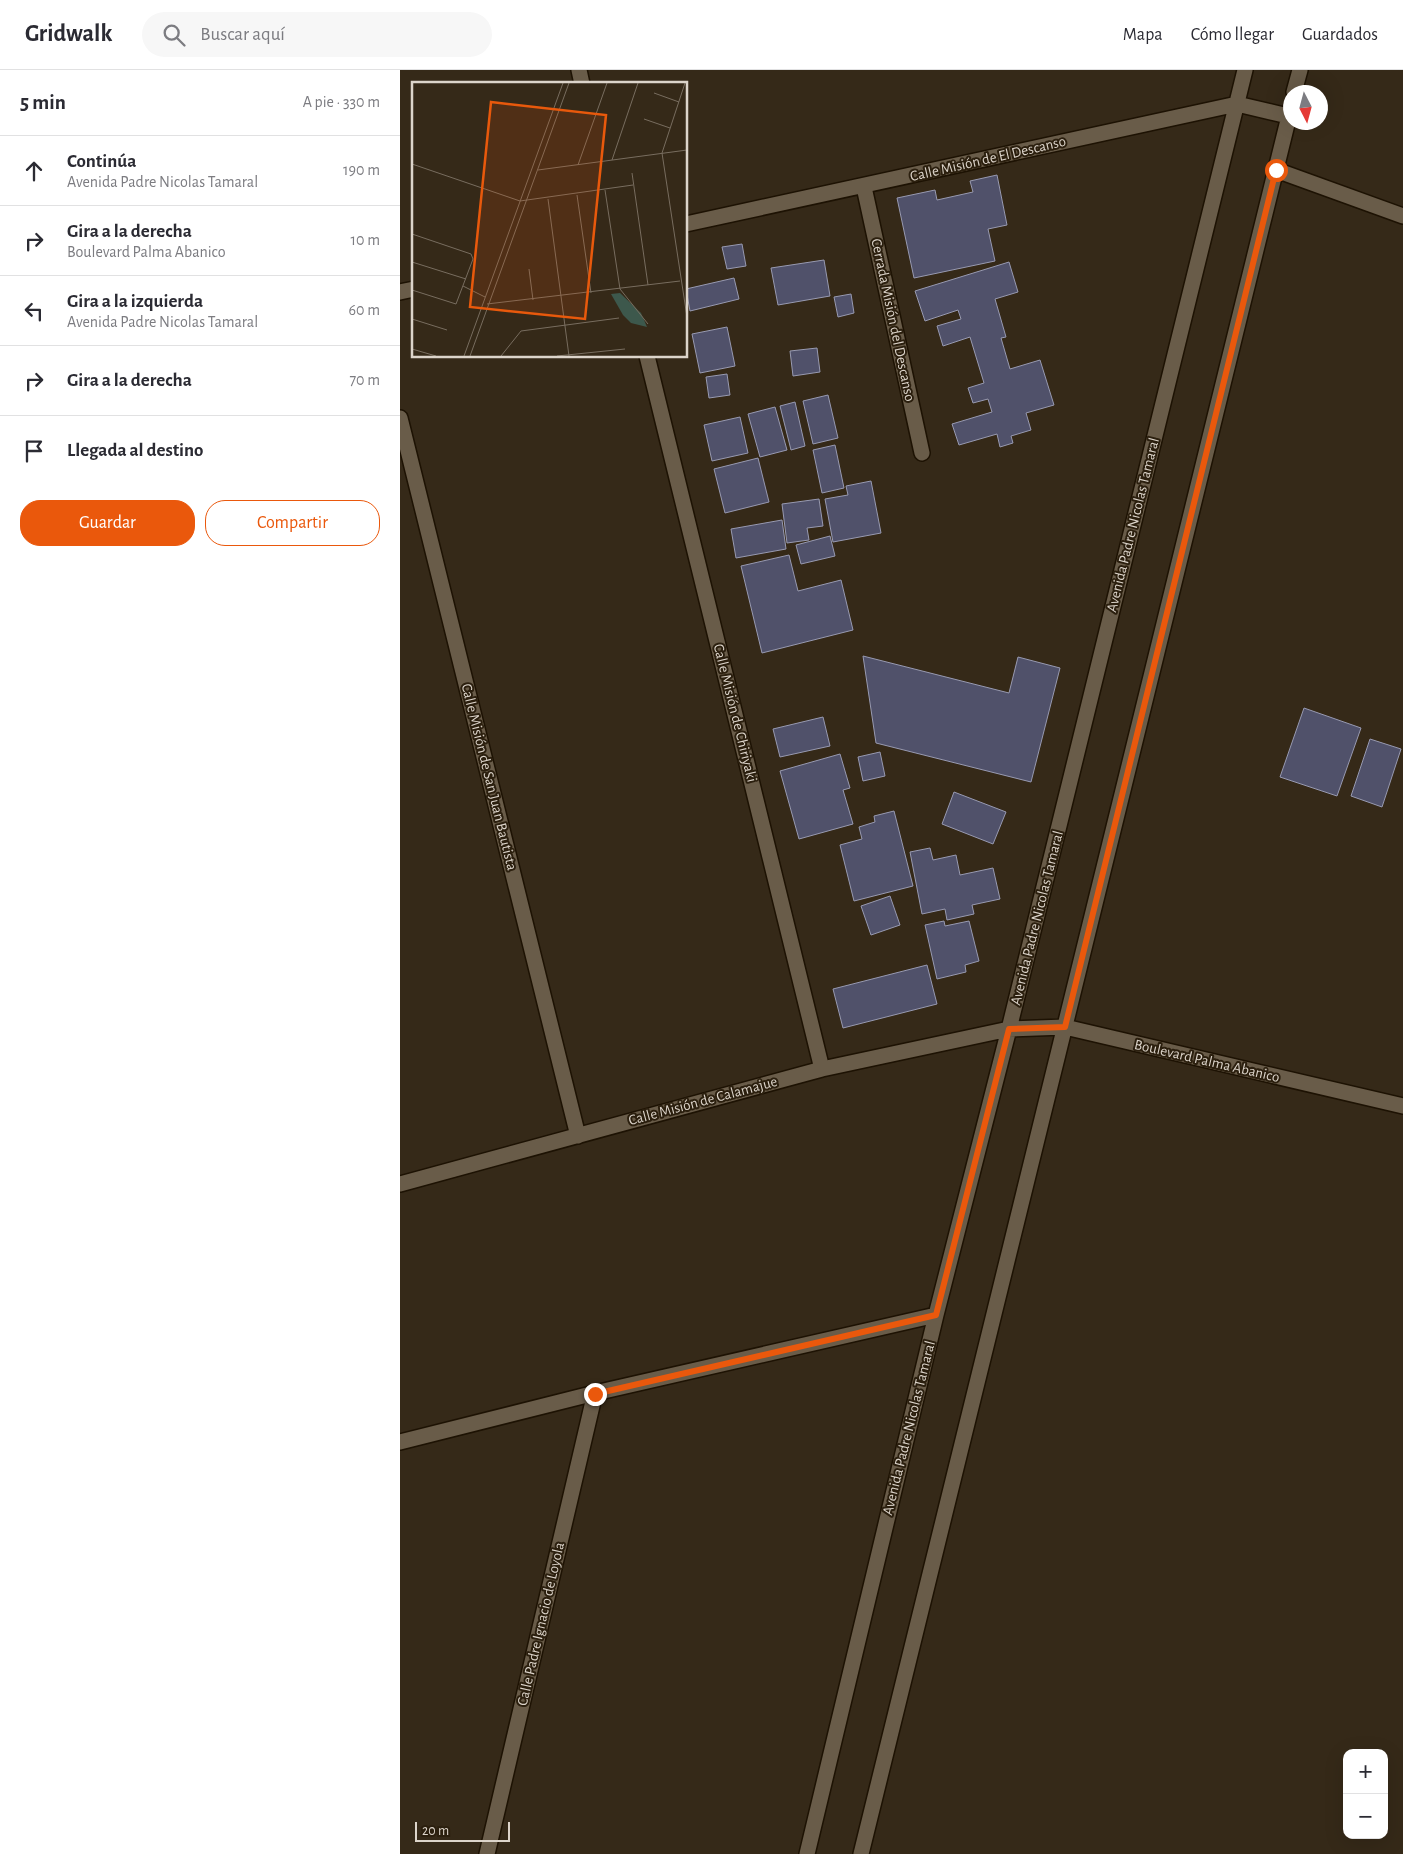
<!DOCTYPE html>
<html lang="es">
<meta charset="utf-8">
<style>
body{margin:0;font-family:"Alegreya Sans",sans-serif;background:#f7f7f7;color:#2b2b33}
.controls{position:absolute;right:15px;bottom:15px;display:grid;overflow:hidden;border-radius:10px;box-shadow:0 5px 20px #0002}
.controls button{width:45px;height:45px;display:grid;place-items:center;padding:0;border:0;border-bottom:1px solid #e1e1e2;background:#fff;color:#2b2b33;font:25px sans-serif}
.compass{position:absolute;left:883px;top:15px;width:45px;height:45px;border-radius:50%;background:#fff;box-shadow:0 5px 20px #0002;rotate:174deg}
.scale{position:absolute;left:15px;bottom:12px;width:95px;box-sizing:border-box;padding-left:5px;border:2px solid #dcd4ca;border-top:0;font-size:14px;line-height:18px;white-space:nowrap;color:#dcd4ca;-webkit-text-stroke:4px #2b1f0e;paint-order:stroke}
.stop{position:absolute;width:15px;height:15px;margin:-11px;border:4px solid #ea580c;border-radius:50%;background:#fff}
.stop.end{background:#ea580c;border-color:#fff;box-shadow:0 1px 5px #0008}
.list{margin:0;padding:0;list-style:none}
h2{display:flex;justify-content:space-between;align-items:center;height:65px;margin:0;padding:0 20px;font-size:21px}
h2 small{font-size:16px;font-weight:400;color:#7c7c81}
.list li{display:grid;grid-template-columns:32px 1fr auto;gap:15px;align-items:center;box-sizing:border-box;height:70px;padding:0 20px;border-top:1px solid #e1e1e2}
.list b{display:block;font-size:19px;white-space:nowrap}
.list p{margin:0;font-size:16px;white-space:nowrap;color:#7c7c81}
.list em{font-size:16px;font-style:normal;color:#7c7c81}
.actions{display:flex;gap:10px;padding:15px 20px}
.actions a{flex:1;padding:11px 0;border:1px solid #ea580c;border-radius:20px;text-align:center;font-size:18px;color:#ea580c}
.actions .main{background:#ea580c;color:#fff}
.icon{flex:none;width:28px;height:28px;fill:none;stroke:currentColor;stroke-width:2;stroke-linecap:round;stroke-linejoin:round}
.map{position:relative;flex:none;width:1003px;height:1784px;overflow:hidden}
header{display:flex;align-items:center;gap:30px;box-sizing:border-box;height:70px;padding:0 25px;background:#fff;border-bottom:1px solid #e1e1e2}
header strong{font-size:24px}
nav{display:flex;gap:28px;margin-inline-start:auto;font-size:18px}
.search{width:350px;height:45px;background:#f7f7f7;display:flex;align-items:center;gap:12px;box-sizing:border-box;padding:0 18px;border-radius:28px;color:#7c7c81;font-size:19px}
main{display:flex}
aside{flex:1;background:#fff}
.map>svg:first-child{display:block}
.building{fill:#50516a;stroke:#989ab1}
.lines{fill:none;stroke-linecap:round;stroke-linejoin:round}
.minor-casing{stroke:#1d1203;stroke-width:18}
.minor{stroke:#695c49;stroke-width:15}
.route{stroke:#ea580c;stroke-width:6}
.labels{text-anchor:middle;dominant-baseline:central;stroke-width:4;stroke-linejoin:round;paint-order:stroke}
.street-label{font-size:15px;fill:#dcd4ca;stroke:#2b1f0e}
.inset-road{fill:none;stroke:#786d5f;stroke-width:1}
.view{fill:#e8590c;fill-opacity:0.15;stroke:#e8590c;stroke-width:2.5}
.inset-edge{fill:none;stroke:#dcd4ca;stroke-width:2.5}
</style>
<header>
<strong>Gridwalk</strong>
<div class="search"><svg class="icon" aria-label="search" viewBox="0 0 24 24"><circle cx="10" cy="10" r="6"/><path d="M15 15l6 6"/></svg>Buscar aquí</div>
<nav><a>Mapa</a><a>Cómo llegar</a><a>Guardados</a></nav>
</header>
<main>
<aside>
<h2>5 min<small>A pie · 330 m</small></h2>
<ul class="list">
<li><svg class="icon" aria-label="ahead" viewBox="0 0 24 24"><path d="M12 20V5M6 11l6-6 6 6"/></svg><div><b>Continúa</b><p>Avenida Padre Nicolas Tamaral</p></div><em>190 m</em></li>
<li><svg class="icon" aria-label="right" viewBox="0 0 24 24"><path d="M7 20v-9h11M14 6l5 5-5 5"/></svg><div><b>Gira a la derecha</b><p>Boulevard Palma Abanico</p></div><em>10 m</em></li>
<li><svg class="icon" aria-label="left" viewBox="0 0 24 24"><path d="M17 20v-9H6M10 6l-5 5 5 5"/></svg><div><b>Gira a la izquierda</b><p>Avenida Padre Nicolas Tamaral</p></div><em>60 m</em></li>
<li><svg class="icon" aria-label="right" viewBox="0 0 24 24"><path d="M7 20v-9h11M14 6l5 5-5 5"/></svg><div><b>Gira a la derecha</b></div><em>70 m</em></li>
<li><svg class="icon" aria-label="arrive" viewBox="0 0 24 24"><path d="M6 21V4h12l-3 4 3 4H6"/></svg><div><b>Llegada al destino</b></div></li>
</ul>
<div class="actions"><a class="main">Guardar</a><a>Compartir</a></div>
</aside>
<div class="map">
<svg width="1003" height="1784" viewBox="0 0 1003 1784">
<rect width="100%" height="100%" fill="#352918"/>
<path class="building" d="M597 105 607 155 588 159 595 191 514 208 497 128 535 120 537 130 573 122 570 111Z
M342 174 346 196 327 199 322 177Z
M424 190 430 226 378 235 371 198Z
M609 192 618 222 595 229 606 267 601 268 610 299 640 290 654 335 626 343 631 360 611 366 613 373 600 377 597 364 559 375 552 354 592 342 588 329 573 333 568 318 584 313 570 267 543 276 537 256 561 249 558 240 525 251 515 221Z
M334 208 339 229 290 241 286 219Z
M451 224 454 243 438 247 434 227Z
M327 257 335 296 300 303 292 264Z
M417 278 420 302 393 306 390 281Z
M327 304 330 325 309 328 306 307Z
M428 325 438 368 413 374 403 331Z
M395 332 405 376 391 380 380 336Z
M375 337 387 380 360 387 348 344Z
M340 347 348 383 312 391 304 355Z
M435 375 444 418 422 423 413 380Z
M358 388 369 432 325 443 314 399Z
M471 411 481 463 433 472 425 429 448 425 446 416Z
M419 429 423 456 407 458 409 470 387 473 382 434Z
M382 450 386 479 336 488 331 459Z
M430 466 435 486 401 494 396 475Z
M389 485 398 521 441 510 453 560 362 583 341 496Z
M463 586 609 623 618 587 660 598 631 712 476 673Z
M904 638 961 658 937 726 880 707Z
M423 647 430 676 380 687 373 659Z
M970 669 1001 679 982 737 951 726Z
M480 682 485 706 463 711 458 687Z
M440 684 450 718 443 720 453 754 399 769 380 701Z
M554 722 606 742 593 774 542 754Z
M494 741 513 816 454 831 440 775 462 769 459 757 475 752 474 746Z
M530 778 533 790 556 785 560 805 593 798 600 829 572 835 574 844 547 850 545 839 522 844 510 782Z
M490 826 500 855 471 865 461 836Z
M544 851 545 856 569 851 579 891 565 895 566 902 537 909 525 855Z
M527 895 537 934 443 958 433 919Z"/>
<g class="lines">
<defs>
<path id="minor" d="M179 0 182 14
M894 22 900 0
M876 100 1003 146
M464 117 522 383
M286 154 837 34 888 46
M0 222 14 219
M247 286 422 999
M0 348 178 1066
M0 1114 422 999 609 959 665 957 1003 1036
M0 1372 195 1323 536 1245
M87 1784 195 1323
M407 1784 536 1245 609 959 845 0
M461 1784 891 38"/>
</defs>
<use href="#minor" class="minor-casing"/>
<use href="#minor" class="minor"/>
</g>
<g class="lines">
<path class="route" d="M195 1324 536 1245 609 959 665 957 876 100"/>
</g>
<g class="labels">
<g class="street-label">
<text transform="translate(588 89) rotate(-13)">Calle Misión de El Descanso</text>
<text transform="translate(493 250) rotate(78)">Cerrada Misión del Descanso</text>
<text transform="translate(733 455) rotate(-76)">Avenida Padre Nicolas Tamaral</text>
<text transform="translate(335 643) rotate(76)">Calle Misión de Chiriyaki</text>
<text transform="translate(89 707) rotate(76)">Calle Misión de San Juan Bautista</text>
<text transform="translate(637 848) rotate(-76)">Avenida Padre Nicolas Tamaral</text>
<text transform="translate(807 991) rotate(13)">Boulevard Palma Abanico</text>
<text transform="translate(303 1031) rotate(-15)">Calle Misión de Calamajue</text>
<text transform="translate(509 1358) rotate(-76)">Avenida Padre Nicolas Tamaral</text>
<text transform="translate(141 1554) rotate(-77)">Calle Padre Ignacio de Loyola</text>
</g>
</g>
<g transform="translate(12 12)">
<rect width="275" height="275" fill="#352918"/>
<path d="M208 211 229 231 235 245 219 241 211 233 199 212Z" fill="#3d584c"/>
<path class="inset-road" d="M273 1 250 71 275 235M242 11 267 20M232 37 258 46M200 78 226 1M0 82 108 119 221 103M166 83 195 1M126 88 275 68M220 91 236 203M193 108 208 207 236 242M165 113 179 211M136 117 157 274M0 152 59 172 61 177 44 222 0 208M0 180 54 197M117 187 121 218M51 204 73 215M75 222 268 199M0 237 35 248M0 267 24 274M52 274 151 1M58 274 157 1M89 274 109 249 207 236M145 274 213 267"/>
<path class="view" d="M79 20 194 33 173 237 58 225Z"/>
<rect width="275" height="275" class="inset-edge"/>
</g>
</svg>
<div class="controls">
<button>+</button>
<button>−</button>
</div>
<svg class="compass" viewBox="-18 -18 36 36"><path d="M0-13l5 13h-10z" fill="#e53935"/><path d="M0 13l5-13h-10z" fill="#7c7c81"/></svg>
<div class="scale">20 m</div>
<div class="stop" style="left:876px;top:100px"></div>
<div class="stop end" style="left:195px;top:1324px"></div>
</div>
</main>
